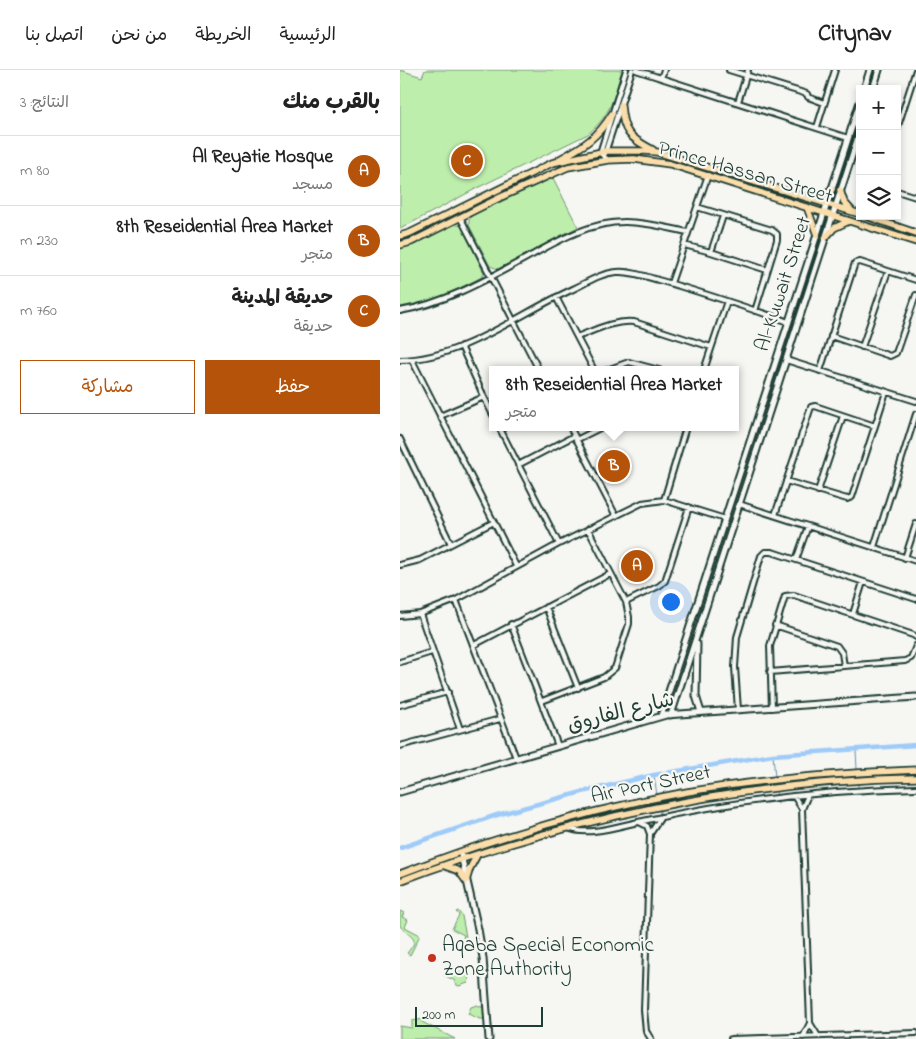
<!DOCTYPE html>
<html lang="ar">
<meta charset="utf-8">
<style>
body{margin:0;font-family:"Indie Flower","Playpen Sans Arabic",sans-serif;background:#f6f6f6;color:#222;direction:rtl}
.controls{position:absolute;right:15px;top:15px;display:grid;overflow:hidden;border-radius:0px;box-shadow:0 2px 8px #0003}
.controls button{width:45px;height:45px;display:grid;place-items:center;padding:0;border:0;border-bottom:1px solid #e0e0e0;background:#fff;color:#222;font:25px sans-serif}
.scale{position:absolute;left:15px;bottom:12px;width:128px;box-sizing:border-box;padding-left:5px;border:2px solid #1f3d34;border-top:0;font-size:14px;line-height:18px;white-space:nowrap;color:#1f3d34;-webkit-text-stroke:4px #f6f6f2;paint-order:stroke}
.you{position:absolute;left:270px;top:531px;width:18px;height:18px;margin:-12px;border:4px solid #fff;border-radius:50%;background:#1a73e8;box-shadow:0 0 0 8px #1a73e833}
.badge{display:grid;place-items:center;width:32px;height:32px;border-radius:50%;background:#b45309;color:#fff;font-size:16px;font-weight:700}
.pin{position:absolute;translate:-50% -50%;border:2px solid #fff;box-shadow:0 1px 5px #0006}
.popup{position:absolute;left:89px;top:296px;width:250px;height:65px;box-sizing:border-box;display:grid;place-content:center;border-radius:0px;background:#fff;filter:drop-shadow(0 1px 4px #0005);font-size:16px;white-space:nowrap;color:#767676}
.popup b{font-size:19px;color:#222}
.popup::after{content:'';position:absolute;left:50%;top:100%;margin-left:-10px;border:10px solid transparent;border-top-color:#fff}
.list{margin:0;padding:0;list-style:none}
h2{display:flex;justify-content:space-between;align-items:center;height:65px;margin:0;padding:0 20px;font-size:21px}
h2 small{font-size:16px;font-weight:400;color:#767676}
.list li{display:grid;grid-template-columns:32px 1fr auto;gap:15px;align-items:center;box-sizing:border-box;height:70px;padding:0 20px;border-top:1px solid #e0e0e0}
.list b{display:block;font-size:19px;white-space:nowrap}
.list p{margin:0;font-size:16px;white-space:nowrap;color:#767676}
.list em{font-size:16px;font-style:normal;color:#767676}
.actions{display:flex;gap:10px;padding:15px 20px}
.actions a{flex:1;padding:11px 0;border:1px solid #b45309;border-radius:0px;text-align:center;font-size:18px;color:#b45309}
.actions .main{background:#b45309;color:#fff}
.icon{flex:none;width:28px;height:28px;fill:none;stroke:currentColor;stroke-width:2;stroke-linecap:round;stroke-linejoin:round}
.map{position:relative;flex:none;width:516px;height:969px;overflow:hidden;direction:ltr}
header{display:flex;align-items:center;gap:30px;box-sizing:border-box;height:70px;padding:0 25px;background:#fff;border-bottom:1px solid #e0e0e0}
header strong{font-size:24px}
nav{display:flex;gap:28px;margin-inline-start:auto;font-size:18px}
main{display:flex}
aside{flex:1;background:#fff}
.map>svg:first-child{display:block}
.green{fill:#beeeac;stroke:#6e9670}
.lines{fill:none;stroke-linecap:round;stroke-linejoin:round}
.stream{stroke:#6c92aa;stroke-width:1}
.canal{stroke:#9fcbf9;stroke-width:4.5}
.street-casing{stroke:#1f3d34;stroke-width:8}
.secondary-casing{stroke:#1f3d34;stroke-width:9}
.primary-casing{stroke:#1f3d34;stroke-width:9}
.street{stroke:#f6f6f2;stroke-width:4}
.secondary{stroke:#f6f6f2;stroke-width:5}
.primary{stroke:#fbddab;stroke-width:5.5}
.poi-dot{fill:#c8321e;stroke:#f6f6f2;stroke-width:2}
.labels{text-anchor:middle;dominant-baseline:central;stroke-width:4.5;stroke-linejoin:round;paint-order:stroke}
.street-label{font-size:21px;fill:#1f3d34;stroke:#f6f6f2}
.poi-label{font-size:21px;fill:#1f3d34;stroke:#f6f6f2;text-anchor:start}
</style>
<header>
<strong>Citynav</strong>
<nav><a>الرئيسية</a><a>الخريطة</a><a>من نحن</a><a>اتصل بنا</a></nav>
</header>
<main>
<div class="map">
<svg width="516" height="969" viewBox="0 0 516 969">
<rect width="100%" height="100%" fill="#f6f6f2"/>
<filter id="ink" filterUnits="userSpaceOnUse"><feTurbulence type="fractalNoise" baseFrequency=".02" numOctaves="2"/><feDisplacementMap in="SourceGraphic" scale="10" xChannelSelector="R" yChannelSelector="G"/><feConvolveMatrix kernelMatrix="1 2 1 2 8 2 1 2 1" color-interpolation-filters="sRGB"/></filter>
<g filter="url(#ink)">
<path class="green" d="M0 0 22 7 25 0H222C213 29 212 43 188 64L79 117 0 159Z
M153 108 178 157 98 199 90 196 69 155V150L72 145Z
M53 154 62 156 82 199 84 203 82 207 35 230 0 237V178L16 174Z
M0 841 4 843 2 847 8 850 5 857 20 865 10 885 7 883C21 867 11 869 0 856Z
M58 841 62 846 66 867 65 869 63 868 64 865 52 859 59 845 56 842Z
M48 897 69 907 68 913 59 916 55 914V911L44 905Z
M77 935 84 938V949H80L68 944 71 937Z
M24 949 22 952 55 969H0V956L12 958V951Z"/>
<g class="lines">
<path class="stream" d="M456 679 457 700
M373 685 375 707
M254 705 257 725
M458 712V724
M376 721 378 734
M259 738 262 752"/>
<path class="canal" d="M0 778 97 745 182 722 254 705 373 685 516 675"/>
<defs>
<path id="street" d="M236 0 448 68
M329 0 407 24 408 27 424 33
M261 8 264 0
M338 32 348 0
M417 57 435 0
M497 59 516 0
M205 83 232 0
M208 90 200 83 226 0
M497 121 516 127
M297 137 372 160 377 164V170L355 241
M323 146 311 182 367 200
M60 147 139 300
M284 175 311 182
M271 213 308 105
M156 227 194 300
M0 241C47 233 91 207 132 185 161 169 191 152 225 152 246 152 267 158 288 162
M431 266 490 286 496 283 516 225
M177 267C195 260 214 250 234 252L311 277
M61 276 84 327
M462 277 488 201
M0 290C62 289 117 245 171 220 186 213 201 203 217 202 230 201 245 206 258 210 302 222 345 237 389 252
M12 290 116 496
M386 290 516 331
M207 300 229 292 259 300
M304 300 327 231
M420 301 455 193 460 192 516 210
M40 346 84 327 93 345
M99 357 159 474
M170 357 216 446
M0 369 51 474
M176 370 202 357
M118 395 174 366
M386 411 447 429 452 427 486 322
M418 421 443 346
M264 430 286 357
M339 434 516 491
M375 445 411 337 415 336 475 356
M474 477 516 344
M505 488 516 454
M396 490 408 456
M0 495 20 490 94 452
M56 530 116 688
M226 532 259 516 265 511 289 437
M146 537 178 618
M20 544 60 659
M453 544 463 512
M0 546 20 544 56 530 159 474 242 433 264 430 325 449
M111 554 158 676
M375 555 437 576 442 583 444 596
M74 575 210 504
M0 592 32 582
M370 602 505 591 511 588 516 576
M142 631 204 607 215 598 229 554V547L226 532 188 459
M0 635 48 622
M372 638 370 576 385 526 394 525 513 565 516 567
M338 640 335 597 337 567 361 486 365 482H372L516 529
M0 676 100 649
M408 725 402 739 410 953 418 966
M394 726 402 739
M239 752 247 756 250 764 244 940 246 961 251 969
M168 758C189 767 221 755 243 751 332 731 425 720 516 718
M250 764 261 747
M403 967 410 953
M331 969 516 963"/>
<path id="secondary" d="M464 19 470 0
M473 19 479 0
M297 574 296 626 301 642
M271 645 460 61
M261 646 460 32
M0 722 266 645 516 627
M61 785 78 859 83 888 89 969"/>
<path id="primary" d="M221 35C223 63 229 67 253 80
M160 89C184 76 198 67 212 44
M440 120 444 132 452 141
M414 129 425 124 432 119
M407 137 417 165
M466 146 516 163
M0 166 10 163 152 93 206 81H245L257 82 460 144
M426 167 434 158 449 151
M0 175 11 172 101 127 168 97 208 90 234 89 270 94 516 172
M45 796 59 801 66 811
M0 804C90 769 192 739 287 722 362 709 440 703 516 700
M0 811C163 750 342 711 516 708
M66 811 70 798 77 785"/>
</defs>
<use href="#street" class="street-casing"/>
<use href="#secondary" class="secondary-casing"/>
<use href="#primary" class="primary-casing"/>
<use href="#street" class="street"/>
<use href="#secondary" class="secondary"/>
<use href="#primary" class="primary"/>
</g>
</g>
<circle class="poi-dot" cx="32" cy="888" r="5"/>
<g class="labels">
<g class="street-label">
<text transform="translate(345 103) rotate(16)">Prince Hassan Street</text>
<text transform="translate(384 214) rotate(-72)">Al-Kuwait Street</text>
<text transform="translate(221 643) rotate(-14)">شارع الفاروق</text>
<text transform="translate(251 715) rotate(-12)">Air Port Street</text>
</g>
<g class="poi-label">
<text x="42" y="876">Aqaba Special Economic<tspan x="42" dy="24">Zone Authority</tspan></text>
</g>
</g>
</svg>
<div class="controls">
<button>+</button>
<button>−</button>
<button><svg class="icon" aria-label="layers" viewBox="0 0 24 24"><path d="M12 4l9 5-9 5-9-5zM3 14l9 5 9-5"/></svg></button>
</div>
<div class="scale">200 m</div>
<div class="you"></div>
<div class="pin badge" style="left:237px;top:496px">A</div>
<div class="pin badge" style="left:214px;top:396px">B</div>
<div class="popup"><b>8th Reseidential Area Market</b>متجر</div>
<div class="pin badge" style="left:67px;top:91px">C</div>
</div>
<aside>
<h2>بالقرب منك<small>النتائج: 3</small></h2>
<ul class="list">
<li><span class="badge">A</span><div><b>Al Reyatie Mosque</b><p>مسجد</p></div><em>80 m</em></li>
<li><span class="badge">B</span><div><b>8th Reseidential Area Market</b><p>متجر</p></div><em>230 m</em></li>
<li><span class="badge">C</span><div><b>حديقة المدينة</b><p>حديقة</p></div><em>760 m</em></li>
</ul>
<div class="actions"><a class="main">حفظ</a><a>مشاركة</a></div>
</aside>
</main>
